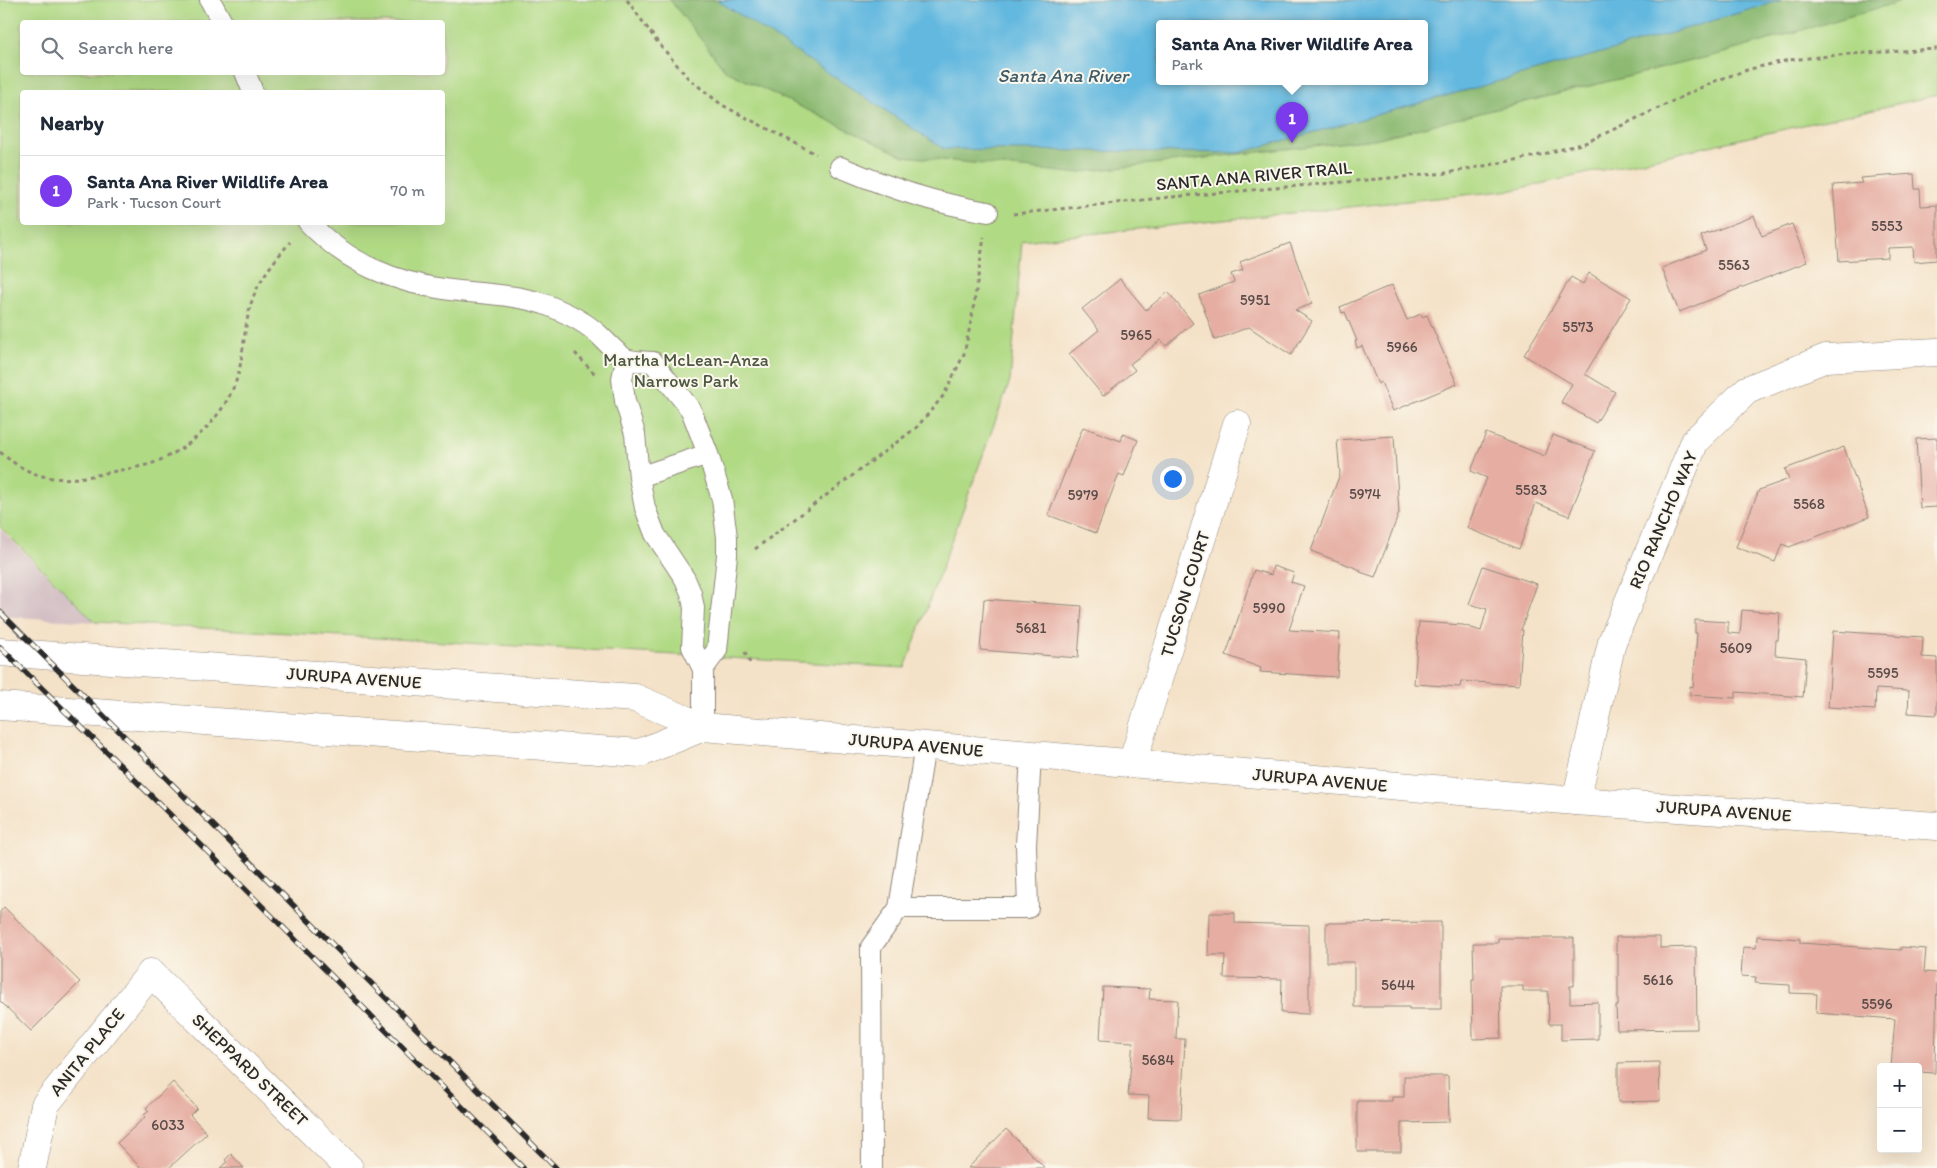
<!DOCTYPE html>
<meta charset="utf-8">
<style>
body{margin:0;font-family:Itim,sans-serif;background:#f2f2f3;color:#1f2937}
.controls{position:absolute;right:15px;bottom:15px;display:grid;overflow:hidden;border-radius:5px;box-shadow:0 5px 20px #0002}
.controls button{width:45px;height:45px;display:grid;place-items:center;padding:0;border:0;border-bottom:1px solid #e0e1e3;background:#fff;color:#1f2937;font:25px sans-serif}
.you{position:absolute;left:1172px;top:478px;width:18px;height:18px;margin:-12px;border:4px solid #fff;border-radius:50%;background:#1a73e8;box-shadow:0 0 0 8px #1a73e833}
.badge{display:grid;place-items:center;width:32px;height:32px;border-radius:50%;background:#7c3aed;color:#fff;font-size:16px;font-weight:700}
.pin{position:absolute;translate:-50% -41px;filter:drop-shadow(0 1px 2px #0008)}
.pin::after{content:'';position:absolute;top:26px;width:18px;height:15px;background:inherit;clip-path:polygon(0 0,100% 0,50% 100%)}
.popup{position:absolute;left:1156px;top:20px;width:272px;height:65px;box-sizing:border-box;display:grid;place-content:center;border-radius:5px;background:#fff;filter:drop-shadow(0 1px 4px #0005);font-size:16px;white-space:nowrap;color:#747a83}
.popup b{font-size:19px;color:#1f2937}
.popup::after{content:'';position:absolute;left:50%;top:100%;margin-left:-10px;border:10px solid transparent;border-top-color:#fff}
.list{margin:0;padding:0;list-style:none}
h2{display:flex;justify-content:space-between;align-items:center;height:65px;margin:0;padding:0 20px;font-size:21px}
h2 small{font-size:16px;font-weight:400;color:#747a83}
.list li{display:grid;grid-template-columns:32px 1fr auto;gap:15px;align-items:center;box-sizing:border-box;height:70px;padding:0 20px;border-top:1px solid #e0e1e3}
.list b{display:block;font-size:19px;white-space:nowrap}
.list p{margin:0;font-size:16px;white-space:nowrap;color:#747a83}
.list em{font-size:16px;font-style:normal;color:#747a83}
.icon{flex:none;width:28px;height:28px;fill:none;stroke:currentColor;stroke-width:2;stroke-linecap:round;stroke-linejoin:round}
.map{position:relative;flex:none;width:1937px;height:1168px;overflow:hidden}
.search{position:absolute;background:#fff;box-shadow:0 5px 20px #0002;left:20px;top:20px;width:425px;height:55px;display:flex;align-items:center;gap:12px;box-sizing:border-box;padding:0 18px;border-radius:5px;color:#747a83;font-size:19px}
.panel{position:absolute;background:#fff;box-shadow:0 5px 20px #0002;left:20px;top:90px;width:425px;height:135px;border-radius:5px}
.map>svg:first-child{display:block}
.industrial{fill:#d2bec3}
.green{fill:#b1da85;stroke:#6e8258;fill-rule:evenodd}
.forest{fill:#8cba72;stroke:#5c724e;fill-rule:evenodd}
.water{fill:#62b8df;stroke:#467285;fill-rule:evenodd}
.building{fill:#e6aea3}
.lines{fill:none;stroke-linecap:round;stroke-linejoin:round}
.service-casing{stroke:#90867a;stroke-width:22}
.minor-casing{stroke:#90867a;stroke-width:29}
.secondary-casing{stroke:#90867a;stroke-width:29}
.primary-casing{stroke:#90867a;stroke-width:29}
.path{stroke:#90867a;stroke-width:3;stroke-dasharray:4 4;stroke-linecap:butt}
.service{stroke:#fff;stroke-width:20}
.minor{stroke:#fff;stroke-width:28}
.secondary{stroke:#fff;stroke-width:28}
.primary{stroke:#fff;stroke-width:28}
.rail-casing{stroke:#2b2b2b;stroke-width:5.5}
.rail{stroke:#fbf7ec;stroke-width:4;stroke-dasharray:11;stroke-linecap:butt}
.labels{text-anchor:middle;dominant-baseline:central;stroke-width:4;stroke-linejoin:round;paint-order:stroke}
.number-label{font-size:15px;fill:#5a4c49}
.street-label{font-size:18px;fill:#2b2b2b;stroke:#fbf7ec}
.park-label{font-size:18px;fill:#4c5742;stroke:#fbf7ec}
.water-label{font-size:19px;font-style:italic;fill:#3e5c6a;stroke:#fbf7ec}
</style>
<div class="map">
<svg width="1937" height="1168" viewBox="0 0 1937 1168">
<rect width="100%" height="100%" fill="#fbf7ec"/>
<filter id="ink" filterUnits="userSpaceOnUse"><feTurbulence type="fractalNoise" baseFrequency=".02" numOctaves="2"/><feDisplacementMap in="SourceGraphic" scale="10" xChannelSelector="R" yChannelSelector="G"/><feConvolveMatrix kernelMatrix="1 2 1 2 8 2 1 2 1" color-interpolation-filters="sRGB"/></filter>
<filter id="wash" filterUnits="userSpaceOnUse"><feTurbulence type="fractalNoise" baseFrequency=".0096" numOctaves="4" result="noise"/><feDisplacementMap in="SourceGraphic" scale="20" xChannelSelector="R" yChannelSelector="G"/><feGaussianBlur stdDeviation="1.12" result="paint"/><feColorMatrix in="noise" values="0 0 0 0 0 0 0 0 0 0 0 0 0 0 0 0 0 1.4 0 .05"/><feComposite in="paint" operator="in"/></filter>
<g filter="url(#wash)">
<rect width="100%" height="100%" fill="#f4e2c8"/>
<path class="industrial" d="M0 529 95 622 0 616Z"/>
<path class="green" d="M0 0H1937V95L1513 190 1022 241 1010 381 905 668 95 622 0 527ZM22 22H442V72H22ZM1160 24H1424V82H1160ZM22 92H442V222H22Z"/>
<path class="forest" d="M670 0H1905L1724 53 1375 139 1072 173 903 156 726 71ZM1160 24H1424V82H1160Z"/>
<path class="water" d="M717 0H1782L1648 40 1239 153 944 149ZM1160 24H1424V82H1160Z"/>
<g id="blocks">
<path class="building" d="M1914 174 1915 189H1920L1921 206 1937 205V260L1914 262 1913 247 1888 248V258L1839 261 1833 185 1862 183 1860 178Z
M1754 216 1762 236 1792 224 1807 262 1679 312 1662 268 1706 250 1701 236Z
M1290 243 1312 304 1295 310 1312 321 1291 355 1249 327 1215 340 1199 295 1234 282 1231 274 1243 270 1240 262Z
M1589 273 1631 298 1585 374 1615 392 1596 423 1561 402 1572 384 1524 355 1571 277 1583 284Z
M1120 279 1146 310 1168 292 1193 323 1166 346 1161 340 1130 364 1135 370 1103 396 1069 354 1099 330 1082 309Z
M1392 285 1407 320 1421 314 1422 317 1427 315 1457 384 1393 411 1381 382 1378 384 1362 346 1357 348 1355 341H1357L1345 312 1342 313 1340 307Z
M1083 427 1121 441 1123 434 1138 440 1124 476 1119 474 1096 533 1048 515Z
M1486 433 1545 456 1553 435 1595 451 1569 516 1536 503 1519 549 1467 528 1487 478 1471 471Z
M1394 436 1399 513 1375 577 1360 572 1361 570 1311 551 1340 474 1337 440Z
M1937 438V507L1920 508 1916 439Z
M1844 447 1869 517 1789 547 1782 544 1775 562 1736 547 1759 490 1789 479 1785 469Z
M1273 566 1294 573 1291 582 1304 586 1289 630 1340 633 1337 677 1260 672 1261 668 1226 655 1254 570 1271 575Z
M1483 566 1537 584 1521 630H1523L1519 685 1461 681 1460 687 1414 684 1419 622 1463 625 1481 631 1487 609 1469 604Z
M984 599 1082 606 1078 658 980 650Z
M1742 610 1780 613 1778 640H1776L1775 655 1806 658 1803 697 1736 692V698L1690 695V686L1693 687 1697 633H1695V620L1728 622V633L1740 634Z
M1833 631 1923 637 1922 657 1937 658V715L1908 713 1909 691 1876 689 1875 710 1828 707Z
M4 907 80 982 31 1031 0 1001V912Z
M1209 913H1235V923L1309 925V1014L1281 1013 1282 979 1224 978 1225 955H1208Z
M1441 922V1009H1409V1007H1354V962H1326V923Z
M1757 936 1800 939V943L1901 950V947L1926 949 1924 972 1937 973 1935 1073 1918 1072V1067H1891L1895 1019 1816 1013 1817 994 1790 993V985L1755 983 1756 977 1741 976 1743 947 1756 948Z
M1616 937H1660V948L1696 947 1697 1029 1617 1030 1616 1006H1618V954H1616Z
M1498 938H1574V986H1570V1003L1598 1002V1039L1561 1040V1024H1549L1548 991H1523V986H1500L1501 1038 1473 1039 1472 979H1474L1473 943H1498Z
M1103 987 1150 989 1149 999 1178 1000 1176 1039H1185L1181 1119 1148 1118 1149 1096 1128 1095 1133 1042 1100 1040Z
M1659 1062 1660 1101 1618 1102V1063Z
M1404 1076H1448L1449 1122 1401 1123V1152H1357V1101H1392V1097H1404Z
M173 1082 197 1108 190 1115 207 1133 169 1168H141L117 1143 145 1117 144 1115 149 1111 146 1108Z
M1006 1129 1045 1168H968Z
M231 1154 244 1168H220L227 1162 225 1160Z"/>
</g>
</g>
<g filter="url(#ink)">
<use href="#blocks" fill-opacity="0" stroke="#90867a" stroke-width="1"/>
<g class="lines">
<defs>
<path id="service" d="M210 0 222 22
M245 72 253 92
M840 167C890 188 933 203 988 212
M308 222C347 263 394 283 450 290 481 294 514 294 544 304 563 311 582 320 597 333 605 340 617 354 626 359 633 362 645 361 653 362L691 410 708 454 722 499 727 537V555L717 650 703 669
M626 359 622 379 625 401 635 434 639 477 645 508 655 534 685 579 691 593 694 608 692 647 703 669V727
M639 477 708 454
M899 908H1028L1026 845 1031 755
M872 1168 871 947 899 908 925 746"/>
<path id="minor" d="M1132 764 1237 424
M1576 801 1612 642 1695 441 1747 390 1826 358 1937 352
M32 1168 45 1105 151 973 349 1168"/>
<path id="secondary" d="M703 727 1576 801 1937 826"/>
<path id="primary" d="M0 652 635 698 703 727
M0 706 640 753 703 727"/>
</defs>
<use href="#service" class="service-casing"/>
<use href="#minor" class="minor-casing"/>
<use href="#secondary" class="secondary-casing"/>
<use href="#primary" class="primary-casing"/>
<path class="path" d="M627 0 656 40 688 78 722 105 816 154
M1013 214 1171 197 1447 173 1536 156 1585 143 1715 81 1750 69 1789 60 1849 54 1937 49
M575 353 595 374
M0 452C35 482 62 483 106 473 120 470 136 468 150 464 191 450 226 415 238 375 245 348 244 318 255 293 263 274 277 258 290 242
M755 549 917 427 944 395 964 354 972 317 984 237
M745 652 750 663"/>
<use href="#service" class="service"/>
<use href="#minor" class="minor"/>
<use href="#secondary" class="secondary"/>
<use href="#primary" class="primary"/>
<defs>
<path id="rail" d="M0 612 556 1168
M0 647 200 844 523 1168"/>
</defs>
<use href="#rail" class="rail-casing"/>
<use href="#rail" class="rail"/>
</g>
</g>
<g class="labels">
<g class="number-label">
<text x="1887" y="226">5553</text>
<text x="1734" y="265">5563</text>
<text x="1255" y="300">5951</text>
<text x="1578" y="327">5573</text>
<text x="1136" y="335">5965</text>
<text x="1402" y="347">5966</text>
<text x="1531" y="490">5583</text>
<text x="1365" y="494">5974</text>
<text x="1083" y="495">5979</text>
<text x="1809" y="504">5568</text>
<text x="1269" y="608">5990</text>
<text x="1031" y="628">5681</text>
<text x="1736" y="648">5609</text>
<text x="1883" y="673">5595</text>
<text x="1658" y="980">5616</text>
<text x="1398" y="985">5644</text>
<text x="1877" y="1004">5596</text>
<text x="1158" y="1060">5684</text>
<text x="168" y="1125">6033</text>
</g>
<g class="street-label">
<text transform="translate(1254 176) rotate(-5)">SANTA ANA RIVER TRAIL</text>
<text transform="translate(1663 520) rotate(-67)">RIO RANCHO WAY</text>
<text transform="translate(1185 594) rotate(-73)">TUCSON COURT</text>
<text transform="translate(354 678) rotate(4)">JURUPA AVENUE</text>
<text transform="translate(916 745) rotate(5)">JURUPA AVENUE</text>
<text transform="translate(1320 780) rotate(5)">JURUPA AVENUE</text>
<text transform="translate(1724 811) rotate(4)">JURUPA AVENUE</text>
<text transform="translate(87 1052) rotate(-51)">ANITA PLACE</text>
<text transform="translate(250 1070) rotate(44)">SHEPPARD STREET</text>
</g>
<g class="park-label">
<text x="686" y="360">Martha McLean-Anza<tspan x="686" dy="21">Narrows Park</tspan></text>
</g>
<g class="water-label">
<text x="1063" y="75">Santa Ana River</text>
</g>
</g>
</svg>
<div class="controls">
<button>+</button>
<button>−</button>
</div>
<div class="you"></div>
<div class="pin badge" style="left:1292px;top:143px">1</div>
<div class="popup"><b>Santa Ana River Wildlife Area</b>Park</div>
<div class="search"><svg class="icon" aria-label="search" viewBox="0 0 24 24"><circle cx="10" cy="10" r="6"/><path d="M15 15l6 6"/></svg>Search here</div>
<section class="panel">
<h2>Nearby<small></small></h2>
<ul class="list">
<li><span class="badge">1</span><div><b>Santa Ana River Wildlife Area</b><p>Park · Tucson Court</p></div><em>70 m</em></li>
</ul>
</section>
</div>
